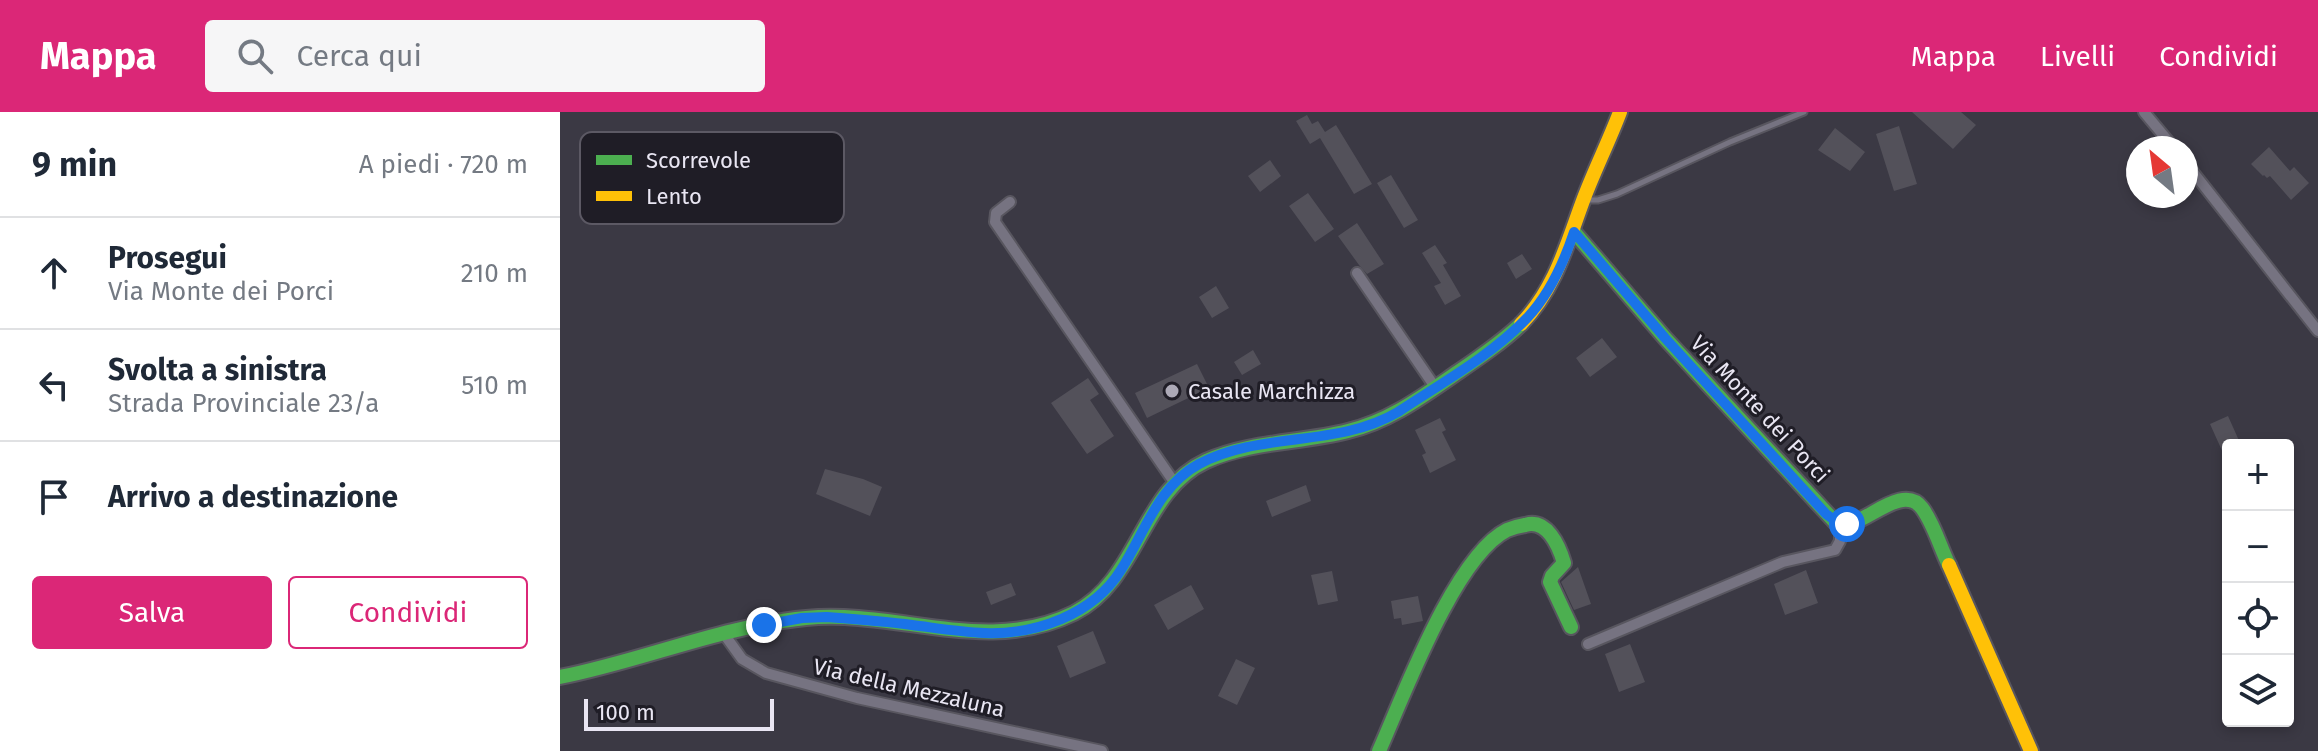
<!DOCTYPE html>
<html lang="it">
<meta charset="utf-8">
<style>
body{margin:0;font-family:"Fira Sans",sans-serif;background:#f6f6f7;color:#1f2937}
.controls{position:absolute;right:24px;bottom:24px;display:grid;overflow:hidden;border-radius:8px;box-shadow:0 4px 12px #0003}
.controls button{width:72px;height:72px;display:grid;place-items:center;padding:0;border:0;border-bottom:2px solid #e0e1e3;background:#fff;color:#1f2937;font:40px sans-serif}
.compass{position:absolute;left:1566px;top:24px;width:72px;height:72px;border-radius:50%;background:#fff;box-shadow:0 4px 12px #0003;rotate:331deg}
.scale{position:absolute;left:24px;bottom:20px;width:190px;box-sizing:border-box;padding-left:8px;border:4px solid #e9e6f3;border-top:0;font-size:22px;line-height:28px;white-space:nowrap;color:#e9e6f3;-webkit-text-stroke:6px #1f1d26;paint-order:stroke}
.stop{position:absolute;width:24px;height:24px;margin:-18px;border:6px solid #1a73e8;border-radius:50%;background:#fff}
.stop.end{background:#1a73e8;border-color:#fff;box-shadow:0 2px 8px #0008}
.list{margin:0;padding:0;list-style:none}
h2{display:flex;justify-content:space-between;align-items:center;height:104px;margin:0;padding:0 32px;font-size:34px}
h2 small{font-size:26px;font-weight:400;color:#747a83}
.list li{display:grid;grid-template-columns:52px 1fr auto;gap:24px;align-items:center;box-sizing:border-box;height:112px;padding:0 32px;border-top:2px solid #e0e1e3}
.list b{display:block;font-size:30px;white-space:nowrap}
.list p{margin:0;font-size:26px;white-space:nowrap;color:#747a83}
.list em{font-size:26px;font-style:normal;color:#747a83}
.actions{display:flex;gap:16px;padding:24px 32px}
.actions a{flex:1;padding:18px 0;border:2px solid #db2777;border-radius:8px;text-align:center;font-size:28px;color:#db2777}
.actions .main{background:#db2777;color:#fff}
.icon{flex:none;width:44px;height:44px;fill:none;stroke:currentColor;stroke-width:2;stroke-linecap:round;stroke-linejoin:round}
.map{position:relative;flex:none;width:1758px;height:639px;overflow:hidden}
header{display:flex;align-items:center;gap:48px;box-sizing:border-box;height:112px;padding:0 40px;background:#db2777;color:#fff}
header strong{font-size:38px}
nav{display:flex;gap:44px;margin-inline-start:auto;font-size:28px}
.search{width:560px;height:72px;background:#f6f6f7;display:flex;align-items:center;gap:20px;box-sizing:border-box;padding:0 28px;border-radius:8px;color:#747a83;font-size:30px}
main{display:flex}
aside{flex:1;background:#fff}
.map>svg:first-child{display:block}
.building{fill:#53515a}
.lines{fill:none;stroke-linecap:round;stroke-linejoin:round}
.lane-casing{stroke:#58565f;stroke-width:9}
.street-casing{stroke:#58565f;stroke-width:14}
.fast-casing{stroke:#58565f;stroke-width:18}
.slow-casing{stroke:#58565f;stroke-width:18}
.lane{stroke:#767381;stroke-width:5}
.street{stroke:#767381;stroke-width:10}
.fast{stroke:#4caf50;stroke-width:14}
.slow{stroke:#ffc107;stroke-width:14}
.route{stroke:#1a73e8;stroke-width:10}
.poi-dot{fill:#aca9b6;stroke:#1f1d26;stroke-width:3}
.labels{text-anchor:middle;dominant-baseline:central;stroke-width:6;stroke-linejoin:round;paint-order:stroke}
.poi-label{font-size:22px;fill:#e9e6f3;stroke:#1f1d26;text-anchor:start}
.street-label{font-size:22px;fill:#e9e6f3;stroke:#1f1d26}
.key{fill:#1f1d26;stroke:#5c5964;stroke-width:2}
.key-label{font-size:22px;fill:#e9e6f3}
</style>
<header>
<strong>Mappa</strong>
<div class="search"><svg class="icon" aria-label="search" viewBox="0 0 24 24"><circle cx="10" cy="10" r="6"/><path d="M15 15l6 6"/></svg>Cerca qui</div>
<nav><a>Mappa</a><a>Livelli</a><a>Condividi</a></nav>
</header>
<main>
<aside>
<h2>9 min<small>A piedi · 720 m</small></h2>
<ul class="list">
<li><svg class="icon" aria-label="ahead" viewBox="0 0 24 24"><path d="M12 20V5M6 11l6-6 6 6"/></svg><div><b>Prosegui</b><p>Via Monte dei Porci</p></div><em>210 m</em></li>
<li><svg class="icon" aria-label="left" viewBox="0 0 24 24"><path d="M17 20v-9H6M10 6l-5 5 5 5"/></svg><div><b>Svolta a sinistra</b><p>Strada Provinciale 23/a</p></div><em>510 m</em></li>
<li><svg class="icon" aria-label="arrive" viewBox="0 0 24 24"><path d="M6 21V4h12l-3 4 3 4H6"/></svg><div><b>Arrivo a destinazione</b></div></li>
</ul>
<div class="actions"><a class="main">Salva</a><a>Condividi</a></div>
</aside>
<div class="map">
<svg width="1758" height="639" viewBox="0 0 1758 639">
<rect width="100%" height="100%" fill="#3b3944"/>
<path class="building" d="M1352 0H1401L1416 13 1393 37Z
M747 3 752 12 758 9 765 20 776 13 812 72 794 82 760 26 750 32 736 9Z
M1339 14 1357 72 1334 79 1316 22Z
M1275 16 1305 40 1290 59 1258 38Z
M1709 35 1730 59 1734 55 1749 71 1731 88 1710 64 1707 66 1704 63 1703 64 1691 52Z
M710 48 721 64 700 80 688 64Z
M831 63 858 108 844 116 817 71Z
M748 81 774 117 755 130 729 94Z
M797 111 824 152 807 162 799 153 778 124Z
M875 133 887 151 883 153 901 184 885 193 874 174 881 171 862 141Z
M962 142 972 157 956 167 947 151Z
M656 174 669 196 652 206 639 185Z
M1042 226 1057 245 1030 265 1016 246Z
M693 238 701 252 682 263 674 250Z
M637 252 649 276 587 306 575 281Z
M528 266 539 282 530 288 554 324 527 342 491 291Z
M1668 304 1681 333H1668V352L1650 312Z
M880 306 886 318 882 320 896 348 870 361 862 343 866 341 855 318Z
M265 357 303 367 322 375 310 404 256 382Z
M746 373 751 389 712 405 706 389Z
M1018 455 1031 492 1014 498 1001 470Z
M1246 458 1258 491 1225 503 1214 472Z
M772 459 778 489 758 493 751 463Z
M451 471 456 483 431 493 426 480Z
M631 473 644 497 608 518 594 493Z
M858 484 863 509 842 513 841 506 834 507 831 489Z
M533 519 546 551 510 566 497 534Z
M1070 532 1085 570 1059 580 1045 542Z
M676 547 695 556 677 593 658 584Z"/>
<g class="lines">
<defs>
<path id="lane" d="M1024 88H1038L1057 82 1170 30 1244 0"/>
<path id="street" d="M1584 0 1614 36
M1626 51 1758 219
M450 90 436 101 435 110 614 370
M797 161 875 275
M164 522 182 547 206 561 297 586 542 639
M1028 532 1223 450 1275 438 1280 429V412"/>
<path id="fast" d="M1014 120 1105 226 1275 410C1282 411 1287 412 1294 410 1312 405 1345 373 1362 396 1374 412 1380 435 1389 453
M0 565C82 549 162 514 246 506 337 497 427 544 514 501 579 468 581 379 646 349 691 329 741 331 788 319 830 309 863 284 898 260 920 245 942 230 961 212
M819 639C843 585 895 444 947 418 952 416 959 414 965 413 987 406 999 434 1004 451L992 464 990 470 1011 515"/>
<path id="slow" d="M961 212C996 176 1007 131 1024 86 1035 57 1049 29 1060 0
M1389 453 1471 639"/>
</defs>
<use href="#lane" class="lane-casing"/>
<use href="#street" class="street-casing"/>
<use href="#fast" class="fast-casing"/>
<use href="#slow" class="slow-casing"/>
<use href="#lane" class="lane"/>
<use href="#street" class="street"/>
<use href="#fast" class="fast"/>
<use href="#slow" class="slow"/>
</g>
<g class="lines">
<path class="route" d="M204 513 242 506 267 505C295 507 324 509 352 513 376 516 400 520 424 521 475 523 533 503 561 458 585 420 598 374 639 352 700 319 777 336 838 300 880 272 932 243 967 206 989 183 1004 150 1014 120L1105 226 1266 402 1280 412H1287"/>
</g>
<circle class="poi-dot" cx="612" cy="279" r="8"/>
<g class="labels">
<g class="poi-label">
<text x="628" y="279">Casale Marchizza</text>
</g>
<g class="street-label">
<text transform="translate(1200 297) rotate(47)">Via Monte dei Porci</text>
<text transform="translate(349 576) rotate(13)">Via della Mezzaluna</text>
</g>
</g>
<rect x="20" y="20" width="264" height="92" rx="12" class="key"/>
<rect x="36" y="43" width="36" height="10" fill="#4caf50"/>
<rect x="36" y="79" width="36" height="10" fill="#ffc107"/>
<g class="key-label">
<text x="86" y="56">Scorrevole</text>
<text x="86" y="92">Lento</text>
</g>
</svg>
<div class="controls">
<button>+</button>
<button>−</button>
<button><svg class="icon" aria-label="locate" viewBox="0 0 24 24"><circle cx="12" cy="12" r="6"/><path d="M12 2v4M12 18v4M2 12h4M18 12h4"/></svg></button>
<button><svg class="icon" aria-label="layers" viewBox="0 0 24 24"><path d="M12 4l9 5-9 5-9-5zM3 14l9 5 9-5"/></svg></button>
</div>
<svg class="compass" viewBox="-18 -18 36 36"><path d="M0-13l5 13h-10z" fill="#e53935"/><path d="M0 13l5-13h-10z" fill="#747a83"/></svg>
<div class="scale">100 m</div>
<div class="stop" style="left:1287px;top:412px"></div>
<div class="stop end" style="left:204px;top:513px"></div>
</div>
</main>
